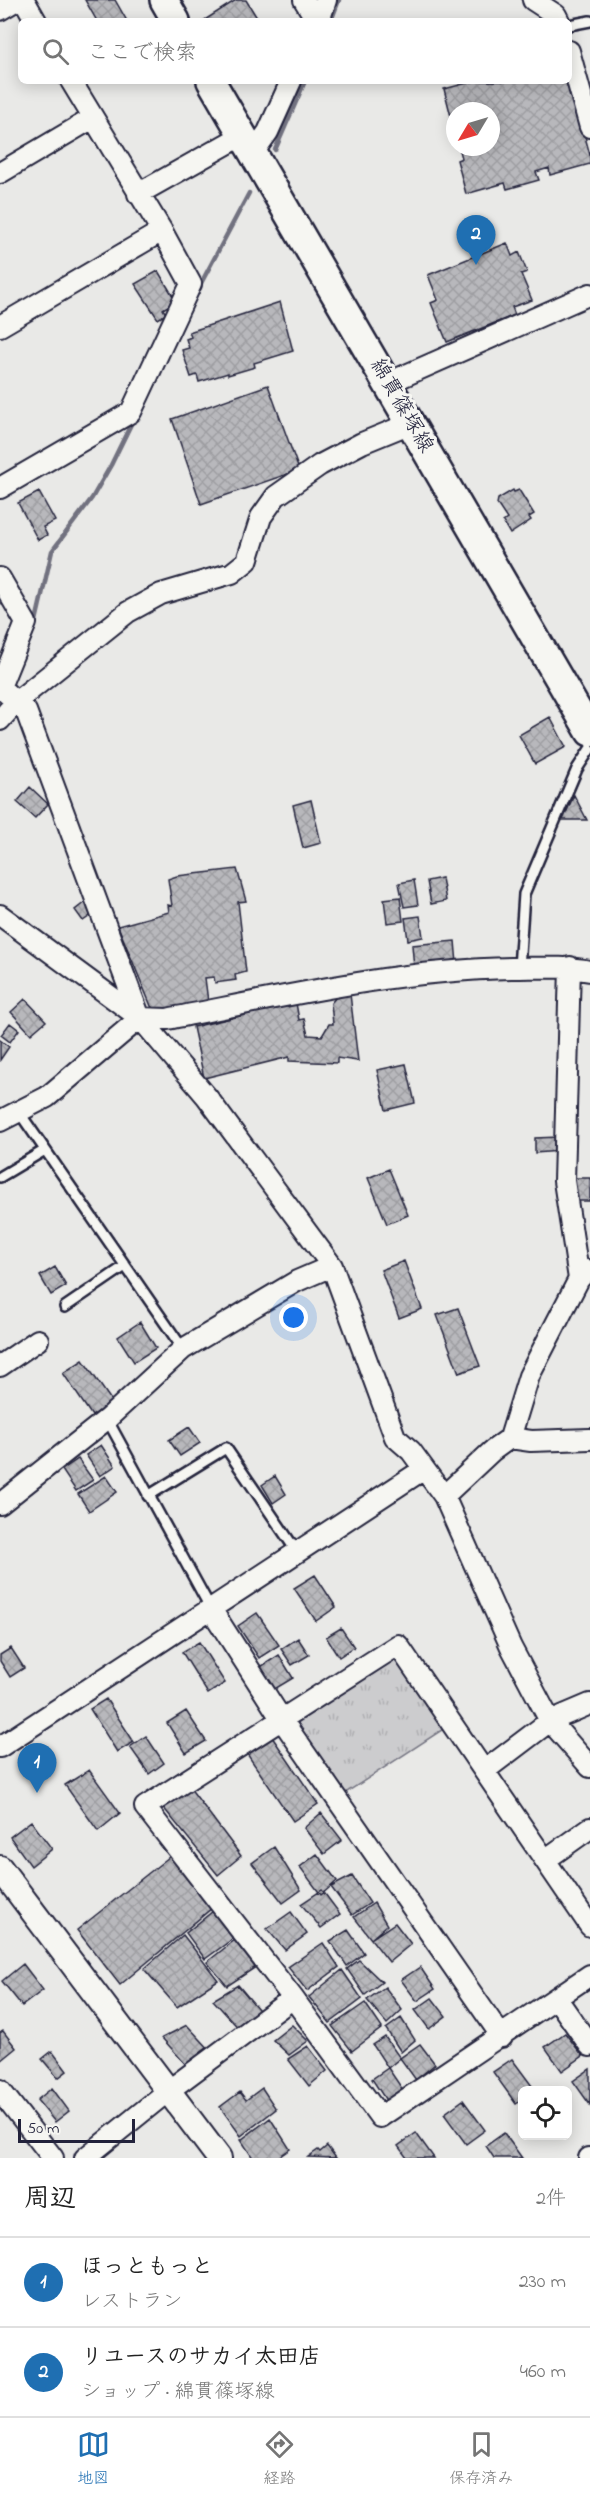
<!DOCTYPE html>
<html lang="ja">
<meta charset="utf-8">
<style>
body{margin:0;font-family:"Indie Flower","Klee One",sans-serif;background:#f6f6f6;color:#222}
.controls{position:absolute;right:18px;bottom:18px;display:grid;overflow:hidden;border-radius:9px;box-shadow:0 3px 15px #0003}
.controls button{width:54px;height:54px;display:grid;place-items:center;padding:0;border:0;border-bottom:2px solid #e0e0e0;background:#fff;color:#222;font:30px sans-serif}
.compass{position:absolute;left:446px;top:102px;width:54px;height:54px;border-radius:50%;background:#fff;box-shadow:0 3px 15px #0003;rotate:232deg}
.scale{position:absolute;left:18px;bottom:15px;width:117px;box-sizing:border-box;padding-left:6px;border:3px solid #22223b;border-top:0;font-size:16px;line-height:21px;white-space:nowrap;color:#22223b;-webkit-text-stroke:4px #f6f6f2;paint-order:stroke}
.you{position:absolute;left:294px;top:1318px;width:21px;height:21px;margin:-15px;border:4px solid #fff;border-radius:50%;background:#1a73e8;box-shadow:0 0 0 9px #1a73e833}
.badge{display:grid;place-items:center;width:39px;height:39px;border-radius:50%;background:#1f6fb2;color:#fff;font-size:20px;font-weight:700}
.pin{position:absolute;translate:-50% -50px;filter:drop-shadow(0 2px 3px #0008)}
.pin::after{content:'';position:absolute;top:32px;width:21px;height:18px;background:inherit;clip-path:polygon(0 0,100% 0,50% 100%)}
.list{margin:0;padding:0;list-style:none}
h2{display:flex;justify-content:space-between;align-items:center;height:78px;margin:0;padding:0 24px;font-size:26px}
h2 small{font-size:20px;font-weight:400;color:#767676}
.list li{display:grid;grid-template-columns:39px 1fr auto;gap:18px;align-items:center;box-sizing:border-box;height:90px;padding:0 24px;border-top:2px solid #e0e0e0}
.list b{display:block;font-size:22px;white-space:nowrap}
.list p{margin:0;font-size:20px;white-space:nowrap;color:#767676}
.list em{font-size:20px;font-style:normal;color:#767676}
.icon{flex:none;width:33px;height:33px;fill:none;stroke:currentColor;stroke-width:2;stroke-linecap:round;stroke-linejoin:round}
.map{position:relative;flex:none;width:590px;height:2158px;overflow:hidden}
.search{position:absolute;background:#fff;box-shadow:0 3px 15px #0003;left:18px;right:18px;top:18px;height:66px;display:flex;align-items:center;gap:15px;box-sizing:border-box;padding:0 21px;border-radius:9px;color:#767676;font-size:22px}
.sheet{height:258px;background:#fff}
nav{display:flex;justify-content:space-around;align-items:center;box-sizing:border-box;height:84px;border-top:2px solid #e0e0e0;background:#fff;font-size:16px;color:#767676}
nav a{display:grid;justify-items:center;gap:3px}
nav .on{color:#1f6fb2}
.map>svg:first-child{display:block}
.park{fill:url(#park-tufts);stroke:#777784;stroke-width:1.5}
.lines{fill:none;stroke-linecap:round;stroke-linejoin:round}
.stream{stroke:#71717f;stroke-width:4.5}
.building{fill:url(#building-cross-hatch);stroke:#22223b;stroke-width:1.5}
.service-casing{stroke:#22223b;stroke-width:14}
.minor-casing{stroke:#22223b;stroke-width:24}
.tertiary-casing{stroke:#22223b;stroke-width:28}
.secondary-casing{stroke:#22223b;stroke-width:32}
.service{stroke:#f6f6f2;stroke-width:9}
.minor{stroke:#f6f6f2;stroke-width:20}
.tertiary{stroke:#f6f6f2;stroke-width:24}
.secondary{stroke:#f6f6f2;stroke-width:27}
.labels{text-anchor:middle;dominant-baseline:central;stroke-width:6;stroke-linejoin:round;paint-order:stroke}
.street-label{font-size:21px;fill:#22223b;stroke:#f6f6f2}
</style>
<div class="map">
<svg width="590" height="2158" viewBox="0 0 590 2158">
<defs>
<pattern id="park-tufts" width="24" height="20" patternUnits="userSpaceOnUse" patternTransform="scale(1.5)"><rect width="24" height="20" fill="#ccccce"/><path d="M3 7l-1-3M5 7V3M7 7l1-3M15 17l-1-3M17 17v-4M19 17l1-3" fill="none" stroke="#afafb2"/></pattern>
<pattern id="building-cross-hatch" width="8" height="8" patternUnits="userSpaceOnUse" patternTransform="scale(1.5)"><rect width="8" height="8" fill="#b8b8bc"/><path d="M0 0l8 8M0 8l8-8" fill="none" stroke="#9e9ea2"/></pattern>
</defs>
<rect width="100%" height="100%" fill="#e9e9e7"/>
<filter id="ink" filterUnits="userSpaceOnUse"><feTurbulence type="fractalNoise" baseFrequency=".0167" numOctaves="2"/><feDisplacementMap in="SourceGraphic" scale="12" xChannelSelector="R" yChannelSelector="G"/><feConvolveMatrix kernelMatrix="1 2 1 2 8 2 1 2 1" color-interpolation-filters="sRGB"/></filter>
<g filter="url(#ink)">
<path class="park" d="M400 1654 448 1726 344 1794 292 1720Z"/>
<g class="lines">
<path class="stream" d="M331 21 339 0
M275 150 305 81
M199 287 249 193
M31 625 36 621 52 551 92 498 111 465 134 418"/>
</g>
<path class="building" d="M85 0H115L127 21H97Z
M236 0H246L259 21H203Z
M569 77 590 155V164L550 175 549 168 536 172 539 180 507 189 505 183 466 194 457 160 462 158 459 147H491V111H455V132L444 89 475 81H569Z
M507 243 512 256 519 252 527 272 521 274 532 300 512 307 515 315 447 342 431 303 438 300 428 275Z
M158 271 176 301 163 309 166 314 158 319 135 284Z
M280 302 293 351 254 363 255 367 228 375V373L199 382 197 375 191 377 182 350 189 348 186 339 191 337 189 332Z
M268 385 299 470 201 504 172 419Z
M513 490 514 492 519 490 534 514 529 517 531 520 510 534 503 522 507 519 497 504 498 499Z
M39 492 55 521 43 527 47 535 38 540 18 503Z
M550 717 566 747 535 764 519 735Z
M30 787 48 804 35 818 17 802Z
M574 795 587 820H563Z
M311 800 321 843 303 848 293 805Z
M237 869 246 901 238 902 246 972 235 975 236 980 215 983 214 977 205 978 208 1002 162 1016 151 1006 118 926 169 912 168 905 172 906 168 879 177 876Z
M442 878 446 901 431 904 427 881Z
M414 880 418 905 404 907 399 883Z
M400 897 403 921 387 923 384 899Z
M85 902 93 914 83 921 75 910Z
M420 916 423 937 408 940 405 918Z
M455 941 457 964 414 968 412 945Z
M350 994 358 1061 337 1058V1063L289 1061V1057L204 1078 193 1027 296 1003 299 1020 304 1019 308 1035 322 1036 329 1024H333L331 1003 338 995Z
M25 999 46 1021 31 1034 11 1012Z
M10 1023 19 1030 10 1042 1 1035Z
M0 1040 9 1047 0 1060Z
M406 1064 415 1103 386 1110 377 1070Z
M559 1137 560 1151 535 1153V1138Z
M389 1169 408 1215 387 1224 368 1178Z
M573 1178H590V1201H573Z
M404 1261 422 1309 399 1318 381 1270Z
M55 1267 66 1286 51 1295 40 1276Z
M458 1308 480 1366 459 1373 437 1315Z
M140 1322 156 1348 134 1362 118 1337Z
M83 1360 113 1403 92 1416 63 1373Z
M189 1427 200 1443 180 1456 169 1440Z
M101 1445 115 1466 100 1476 86 1455Z
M78 1459 93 1480 76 1491 62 1470Z
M106 1476 117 1492 89 1511 78 1494Z
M275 1476 286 1494 273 1503 262 1485Z
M315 1575 336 1607 316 1621 294 1588Z
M257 1613 279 1645 259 1658 238 1626Z
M341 1628 354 1647 339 1657 326 1637Z
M298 1638 309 1655 292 1665 281 1649Z
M199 1642 225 1683 208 1694 182 1652Z
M11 1648 24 1668 10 1677 0 1661V1655Z
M279 1655 293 1678 273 1690 259 1668Z
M106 1699 134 1742 117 1752 90 1709Z
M186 1711 206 1741 186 1753 167 1723Z
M146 1736 164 1763 149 1774 130 1747Z
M272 1737 318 1804 293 1821 247 1754Z
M89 1770 120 1813 98 1831 65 1785Z
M190 1788 241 1856 218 1875 162 1806Z
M321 1813 342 1840 324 1854 304 1828Z
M31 1821 52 1849 31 1866 10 1837Z
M274 1847 301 1890 283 1903 252 1863Z
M174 1853 213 1907 120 1985 77 1930Z
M317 1854 337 1881 321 1895 300 1867Z
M352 1876 370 1903 352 1915 331 1887Z
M322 1890 340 1914 321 1928 301 1904Z
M374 1903 387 1925 371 1939 354 1917Z
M218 1907 238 1935 205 1959 186 1933Z
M291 1912 307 1934 285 1950 267 1929Z
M395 1923 411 1944 389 1962 371 1939Z
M348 1930 364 1953 347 1966 330 1941Z
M183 1935 218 1980 177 2007 144 1969Z
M240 1936 262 1963 227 1986 207 1962Z
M323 1943 339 1967 307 1991 288 1967Z
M359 1960 382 1982 365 1995 347 1969Z
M23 1964 43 1990 22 2006 2 1981Z
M420 1967 435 1989 417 2001 401 1980Z
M342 1970 362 1999 330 2023 309 1997Z
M238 1985 264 2016 242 2032 213 2000Z
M385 1987 402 2010 387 2024 367 2000Z
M432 1998 446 2016 429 2029 415 2010Z
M365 2003 382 2028 352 2051 332 2026Z
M401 2018 415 2040 401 2052 386 2029Z
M187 2025 212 2052 189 2068 162 2038Z
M292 2025 308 2041 289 2055 273 2040Z
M3 2031 16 2048 0 2061V2033Z
M565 2033 583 2056 562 2071 545 2047Z
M385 2037 400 2058 388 2068 373 2045Z
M420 2044 435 2064 416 2080 400 2058Z
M308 2046 327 2071 309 2086 288 2059Z
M52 2051 67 2071 58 2078 42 2059Z
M512 2059 535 2090H522V2100L516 2104 493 2072Z
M388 2068 403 2090 387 2102 372 2079Z
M590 2069V2105L573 2081Z
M52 2088 69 2111 55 2122 37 2100Z
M262 2088 276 2109 241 2136 220 2107 240 2092 246 2100Z
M463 2100 485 2130 466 2144 444 2114Z
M270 2118 290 2149 277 2158H253L241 2140Z
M416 2133 434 2158H407L398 2146Z
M504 2133 522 2158H494L486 2146Z
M327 2146 336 2158 308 2157 318 2150 320 2152Z"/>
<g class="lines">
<defs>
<path id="service" d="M569 25 590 21
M519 968 524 894 577 769 590 749
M19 1112 183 1349
M0 1177 45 1150
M65 1307 125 1266
M107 1419 211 1609
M148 1496 226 1448 297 1552"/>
<path id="minor" d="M24 0 36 21
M304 0 317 21
M533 0 556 15 559 21
M0 10 17 0
M319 21 326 0
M569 51 590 127
M253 153 268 132 291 81
M0 173 93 118
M138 194 243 135
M0 326 162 231
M388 383 590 294
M0 488 131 412 191 284 162 231 71 81
M0 578 26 623 0 687 26 711 140 1018
M0 720 17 701 128 612 161 594 232 573 247 561 261 517 276 496 320 465 362 443 411 423
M0 915 140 1018 207 1097 332 1266 395 1437 411 1451 444 1496 511 1647 550 1721 590 1767
M570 967 564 1181 579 1279
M0 1121 47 1097 140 1018 167 1019C281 997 396 970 512 968 539 968 564 966 590 971
M0 1366 38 1340
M510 1438 531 1441 590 1439
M444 1496 492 1451 510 1438 529 1376 579 1279 588 1270
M0 1504 107 1419 183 1349 297 1281 332 1266
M211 1609 282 1720 502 2037
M0 1747 424 1469
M484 1771 550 1721 590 1704
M545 1860 590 1828
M590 1926 398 1645 145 1807 293 1998 380 2117 590 1975
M557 1999 590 2046
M0 2090 53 2158
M85 2158 168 2091 293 1998
M589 2158H590"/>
<path id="tertiary" d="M0 1868 219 2158"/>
<path id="secondary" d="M164 0 176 21
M211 81 590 732"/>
</defs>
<use href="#service" class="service-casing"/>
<use href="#minor" class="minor-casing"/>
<use href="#tertiary" class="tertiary-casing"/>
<use href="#secondary" class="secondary-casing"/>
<use href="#service" class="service"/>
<use href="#minor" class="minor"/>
<use href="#tertiary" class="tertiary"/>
<use href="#secondary" class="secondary"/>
</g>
</g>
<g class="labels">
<g class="street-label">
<text transform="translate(401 406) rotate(60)">綿貫篠塚線</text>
</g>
</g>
</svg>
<div class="controls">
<button><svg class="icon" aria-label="locate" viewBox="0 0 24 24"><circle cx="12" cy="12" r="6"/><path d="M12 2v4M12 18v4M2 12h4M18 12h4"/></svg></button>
</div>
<svg class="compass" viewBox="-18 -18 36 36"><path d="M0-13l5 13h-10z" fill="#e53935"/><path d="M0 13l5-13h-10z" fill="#767676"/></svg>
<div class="scale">50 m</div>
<div class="you"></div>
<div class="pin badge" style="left:37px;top:1793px">1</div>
<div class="pin badge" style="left:476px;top:265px">2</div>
<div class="search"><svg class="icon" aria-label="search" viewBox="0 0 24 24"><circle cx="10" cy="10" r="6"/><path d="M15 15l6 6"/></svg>ここで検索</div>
</div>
<section class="sheet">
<h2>周辺<small>2件</small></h2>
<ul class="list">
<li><span class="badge">1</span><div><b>ほっともっと</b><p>レストラン</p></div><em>230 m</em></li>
<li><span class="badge">2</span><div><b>リユースのサカイ太田店</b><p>ショップ · 綿貫篠塚線</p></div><em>460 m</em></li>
</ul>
</section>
<nav>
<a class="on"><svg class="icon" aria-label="map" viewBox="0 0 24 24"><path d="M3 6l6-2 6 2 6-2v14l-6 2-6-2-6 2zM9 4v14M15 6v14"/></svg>地図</a>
<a><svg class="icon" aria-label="directions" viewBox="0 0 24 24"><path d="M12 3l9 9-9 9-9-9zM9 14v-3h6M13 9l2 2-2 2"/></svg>経路</a>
<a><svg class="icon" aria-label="saved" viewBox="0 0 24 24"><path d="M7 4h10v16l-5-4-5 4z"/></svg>保存済み</a>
</nav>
